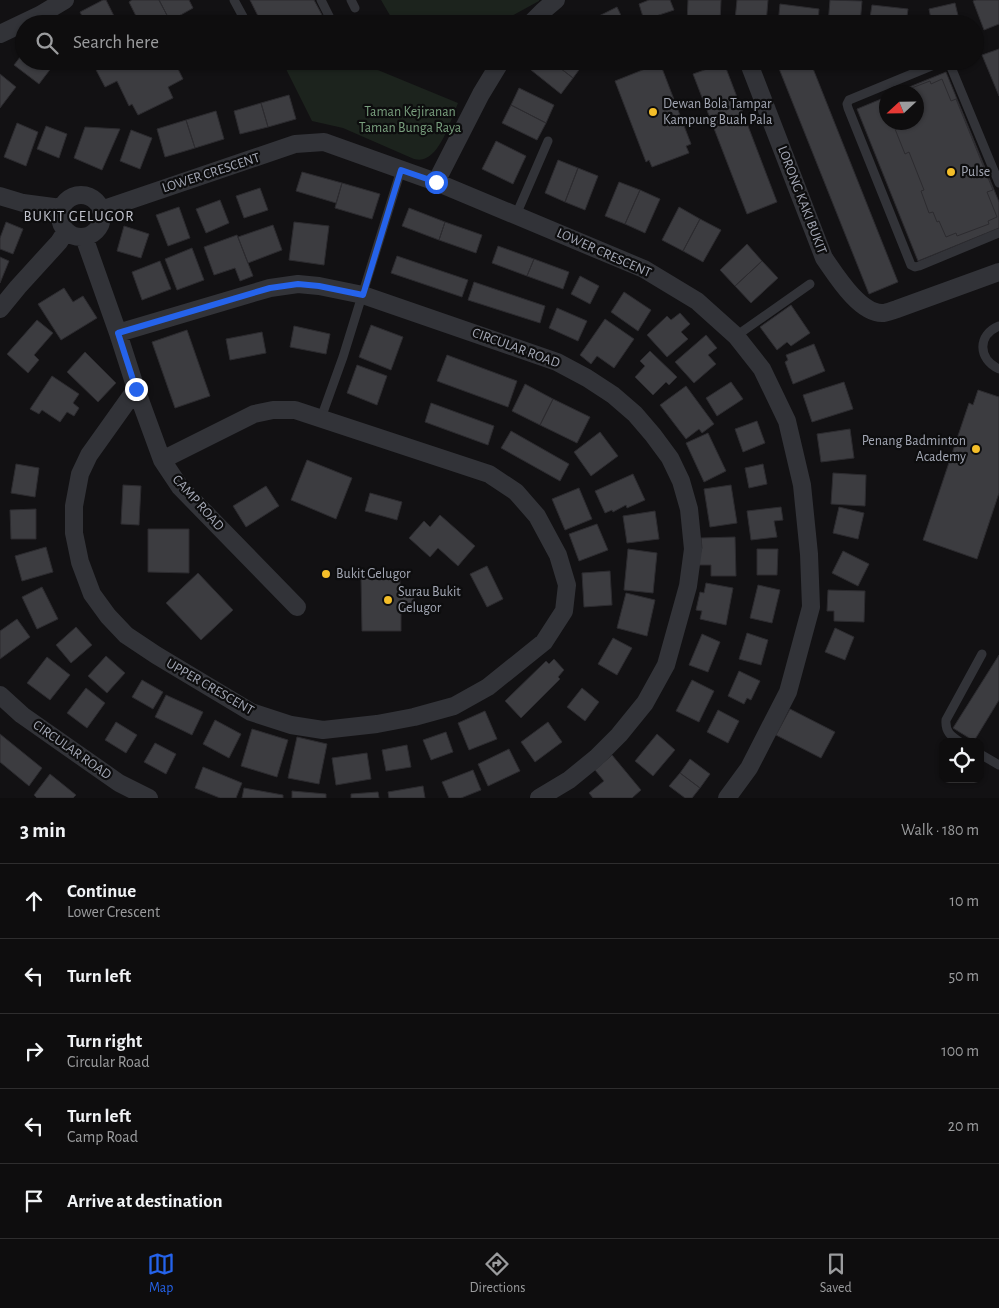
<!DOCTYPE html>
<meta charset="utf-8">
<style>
body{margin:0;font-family:"Alegreya Sans",sans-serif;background:#1c1b1c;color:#f1f3f6}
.controls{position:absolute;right:15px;bottom:15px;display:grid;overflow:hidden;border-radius:10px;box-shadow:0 1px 4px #0004}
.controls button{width:45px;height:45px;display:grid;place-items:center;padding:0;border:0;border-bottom:1px solid #2e2d2e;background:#0e0d0e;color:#f1f3f6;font:25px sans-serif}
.compass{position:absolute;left:879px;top:85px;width:45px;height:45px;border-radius:50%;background:#0e0d0e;box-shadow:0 1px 4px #0004;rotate:248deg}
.stop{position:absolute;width:15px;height:15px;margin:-11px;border:4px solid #2563eb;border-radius:50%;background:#fff}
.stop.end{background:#2563eb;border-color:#fff;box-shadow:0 1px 5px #0008}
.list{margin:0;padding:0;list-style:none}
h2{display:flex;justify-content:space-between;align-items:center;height:65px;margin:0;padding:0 20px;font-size:21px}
h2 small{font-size:16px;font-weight:400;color:#9b9c9e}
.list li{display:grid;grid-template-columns:32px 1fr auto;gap:15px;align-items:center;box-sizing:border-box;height:75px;padding:0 20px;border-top:1px solid #2e2d2e}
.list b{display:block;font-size:19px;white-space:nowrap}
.list p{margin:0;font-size:16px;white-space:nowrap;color:#9b9c9e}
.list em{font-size:16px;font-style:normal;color:#9b9c9e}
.icon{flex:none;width:28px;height:28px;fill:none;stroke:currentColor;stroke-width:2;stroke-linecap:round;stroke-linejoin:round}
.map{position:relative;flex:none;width:999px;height:798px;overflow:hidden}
.search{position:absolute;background:#0e0d0e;box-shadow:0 1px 4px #0004;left:15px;right:15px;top:15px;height:55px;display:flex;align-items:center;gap:12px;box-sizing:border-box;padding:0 18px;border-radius:28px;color:#9b9c9e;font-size:19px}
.sheet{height:440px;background:#0e0d0e}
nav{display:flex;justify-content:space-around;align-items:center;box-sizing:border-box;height:70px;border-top:1px solid #2e2d2e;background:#0e0d0e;font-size:14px;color:#9b9c9e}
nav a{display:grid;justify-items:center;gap:2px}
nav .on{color:#2563eb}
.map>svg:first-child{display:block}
.green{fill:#1c231d}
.building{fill:#3c3c40;stroke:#2c2b2f}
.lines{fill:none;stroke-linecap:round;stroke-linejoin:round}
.service{stroke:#323338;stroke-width:9}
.minor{stroke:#323338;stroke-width:18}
.route{stroke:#2563eb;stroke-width:6}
.poi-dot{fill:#f4be29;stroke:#0d0d0e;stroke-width:2}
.labels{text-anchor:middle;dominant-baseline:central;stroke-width:4.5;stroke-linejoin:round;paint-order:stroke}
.poi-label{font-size:14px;fill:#a3a7b4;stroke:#0d0d0e;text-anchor:start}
.park-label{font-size:14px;fill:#799f7e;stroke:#0d0d0e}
.street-label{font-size:14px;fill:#a3a7b4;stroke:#0d0d0e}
.neighbourhood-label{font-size:15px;letter-spacing:1px;fill:#c4c6d0;stroke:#0d0d0e}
</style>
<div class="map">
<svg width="999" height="798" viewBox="0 0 999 798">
<rect width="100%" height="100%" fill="#121113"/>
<path class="green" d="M381 0H539V1L497 24H395Z
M282 61H356L458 103C451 119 442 151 426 158 422 160 419 160 414 159L343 128 312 121Z"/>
<path class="building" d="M103 0H106L118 24H86L80 12Z
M132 0H159L170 21 164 24H140L129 2Z
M159 0H189L193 8 170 21Z
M250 0H314L327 24H262Z
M649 0H670L674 10 644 20 639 4Z
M688 0H721L720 24H687Z
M737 0H768L766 24 735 20Z
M830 0 862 1 860 24H828Z
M976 0H999V24L984 30 973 1Z
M955 3 960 24H932L929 9Z
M780 4 819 9 818 24H778Z
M872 5 908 9 906 24H869Z
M617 7 625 24H591L589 21Z
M999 49V96L982 55Z
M24 52V61H53L55 63 39 84 14 65Z
M104 61H184L186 64 178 69 183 79 168 87 173 98 138 115 132 104 129 106 117 81 105 87 94 66Z
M538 61H551L573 78 561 94 531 70Z
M551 61H582L584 63 573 78Z
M790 61H810L898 282 869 294 778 66Z
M660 63 691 144 686 146 689 153 652 167 649 160 646 162 615 81Z
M724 63 777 202 747 214 693 74Z
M946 72 999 202V228L918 261 857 109 886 97V122H916V92H897Z
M0 74 16 87 0 108Z
M942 79 951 101 956 99 993 190 987 192 997 217 988 221 989 224 957 236 956 233 946 237 939 221 937 222 933 212 929 213 921 191 924 190 909 152 905 154 895 129H897L895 122H916V92H901L930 81 931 84Z
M519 88 554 105 546 123 511 105Z
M289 95 296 119 268 127 261 103Z
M261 103 268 127 240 134 234 111Z
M511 105 546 123 537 140 502 123Z
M216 111 224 139 195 148 186 120Z
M186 120 195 148 165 157 157 129Z
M17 123 38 132 26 166 4 157Z
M46 126 67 134 59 158 37 149Z
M85 127 120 129 102 170 74 158Z
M131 130 152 138 140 169 120 161Z
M496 141 526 156 513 184 482 169Z
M558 160 578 168 565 202 545 193Z
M578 168 598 176 585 210 565 202Z
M302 172 342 183 336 203 296 191Z
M619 182 640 190 625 224 605 216Z
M342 183 380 194 372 219 335 208Z
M260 188 268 210 244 218 236 196Z
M640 190 660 199 645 233 625 224Z
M220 200 229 223 206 233 196 209Z
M179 207 190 238 168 246 156 215Z
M679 207 700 219 683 251 662 240Z
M409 208 445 222 439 240 402 226Z
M700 219 721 230 703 262 683 251Z
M6 222 23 229 13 254 0 249V238Z
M294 222 329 226 324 265 289 260Z
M445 222 482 235 476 253 439 240Z
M273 225 282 250 248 263 238 237Z
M124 226 149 234 141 258 117 251Z
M237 235 253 276 240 281 235 268 214 275 204 247Z
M747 244 762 261 735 286 720 270Z
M498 246 534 259 527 276 492 263Z
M192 248 204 280 177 290 165 259Z
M397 256 468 280 462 297 391 273Z
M0 257 9 261 0 283Z
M534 259 569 272 563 289 527 276Z
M160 261 171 289 142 300 132 272Z
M762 261 778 278 751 303 735 286Z
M580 276 599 286 590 304 571 294Z
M474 282 545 306 540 323 468 300Z
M64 288 73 302 83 296 97 318 61 340 38 304Z
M624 292 651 310 638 331 611 312Z
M791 305 810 333 791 346 787 342 777 350 760 327Z
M557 308 587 321 578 341 549 328Z
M680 313 690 324 681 332 688 339 667 357 647 335 667 316 671 320Z
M605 319 634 339 614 368 597 356 591 364 580 355Z
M37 320 53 333 34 355 39 360 28 373 7 354Z
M371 325 403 337 391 370 359 357Z
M294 326 330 334 326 354 290 347Z
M187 330 210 396 175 408 152 342Z
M262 332 266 353 230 360 226 339Z
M706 335 717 348 708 355 716 364 694 383 675 362Z
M814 344 825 371 793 384 785 362 788 360 786 355Z
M650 351 677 377 669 385 666 382 653 395 635 377 645 366 640 361Z
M85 352 116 383 98 402 67 372Z
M447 355 517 381 508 407 437 381Z
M357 365 387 376 377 405 347 393Z
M52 376 79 394 73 403 79 408 74 416 67 412 60 422 42 410 39 414 30 409Z
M731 382 743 399 717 416 706 398Z
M844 382 853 409 812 422 803 395Z
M525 384 553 399 540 425 512 411Z
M686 386 714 424 702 433 699 429 686 439 660 405Z
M978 390 999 397V493L977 559 923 540 969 403 973 405Z
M553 399 590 417 577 443 540 425Z
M431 403 494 426 488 445 425 422Z
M757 421 765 443 743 452 735 429Z
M850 429 854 458 821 462 817 434Z
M511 431 569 464 560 481 501 448Z
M600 432 618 456 591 476 574 452Z
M708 433 726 471 704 482 686 443Z
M307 460 352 478 336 519 291 500Z
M16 464 39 468 35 497 11 493Z
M763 464 767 484 749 488 745 468Z
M833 473 866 475 865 506 831 504Z
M633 474 645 500 627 508 626 505 613 512 612 510 605 513 595 491Z
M123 485 141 486 139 525 121 524Z
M731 485 737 523 710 527 704 489Z
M266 486 279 506 246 527 233 506Z
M579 488 592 519 565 530 552 499Z
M370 493 402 502 397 520 365 511Z
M781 507 783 520 774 521 777 537 751 540 747 511Z
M839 507 864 513 858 539 833 533Z
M36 509V539H11L10 510Z
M655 511 659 539 627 543 623 516Z
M440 515 475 546 458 566 438 548 430 557 409 538 424 521 430 527Z
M597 524 608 550 579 561 569 534Z
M148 529H189V573L148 572Z
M735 537 736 576H711V565H697L702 548 701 538Z
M46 547 53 572 22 581 15 556Z
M628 549 657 553 653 593 624 590Z
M757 549H778L777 575H757Z
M843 551 869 564 858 586 832 573Z
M487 566 503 599 487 607 470 574Z
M610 571 612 605 584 607 582 573Z
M198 573 233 610 201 640 166 603Z
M361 578H400V593H414V608H401V631H362Z
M706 583 733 588 726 625 700 619 702 611 696 610 700 592 704 593Z
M758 585 780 590 772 623 750 618Z
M42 587 58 619 37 629 22 597Z
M828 590 865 591 864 622 834 621V611H827Z
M626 593 655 600 647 636 617 628Z
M17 619 30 637 0 659V631Z
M76 627 92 645 71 663 56 645Z
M835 628 854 637 845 660 825 652Z
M747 633 768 640 761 665 739 659Z
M702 634 720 642 708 672 689 665Z
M613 638 632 648 617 675 598 664Z
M999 655V700L974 741 953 728Z
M106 656 125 673 107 693 88 676Z
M47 657 70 675 50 700 27 683Z
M554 659 564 670 558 677 560 679 521 718 505 701 546 661 549 664Z
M739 671 760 681 751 700 747 698 744 704 728 696Z
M142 680 163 692 153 709 132 697Z
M692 680 714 691 699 722 676 711Z
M86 688 105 703 87 728 67 713Z
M582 688 599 702 585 721 567 707Z
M166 695 203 712 192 735 155 717Z
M790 709 835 732 821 758 776 735Z
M718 710 739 721 728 743 707 732Z
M485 711 497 739 469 750 458 723Z
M215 720 241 734 229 758 203 744Z
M116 722 137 735 126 753 105 740Z
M548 722 562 742 535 762 521 742Z
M252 729 288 740 277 777 241 766Z
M446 732 453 752 431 760 423 740Z
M0 734 42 768 29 786 0 762Z
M657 734 675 750 653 776 635 761Z
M297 737 327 744 319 784 288 778Z
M155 743 176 754 166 774 144 762Z
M407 745 411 767 386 771 382 750Z
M509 749 520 771 488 786 478 764Z
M367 753 371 779 336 785 332 758Z
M612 755 641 790 632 798H593L589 793 604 781 595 770Z
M690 759 710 774 700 788 680 773Z
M203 767 242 783 236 798H220L195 788Z
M473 770 481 790 461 798H449L442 782Z
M680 773 700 788 692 798H685L669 786Z
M50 774 76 795 73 798H37L34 795Z
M423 786 425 798H389L388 792Z
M244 788 283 795V798H242Z
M292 791 326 794V798H292Z
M378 792 379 798H351V794Z"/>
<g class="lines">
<path class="service" d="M234 0 247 24
M321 0 332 22
M351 0 355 8
M999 183 951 67C948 63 946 62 941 62L849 100 847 104 848 108 911 265 915 267 919 266 999 233
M516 215 548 141
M999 326C977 335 978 359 999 369
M736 336 810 284
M321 418 343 357 401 170
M960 742C951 736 945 732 946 720L982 654
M980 754 999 765"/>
<path class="minor" d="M530 24 543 11 556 0
M0 34 40 15 65 0
M748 61 824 258C836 275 859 313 882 313 887 313 893 310 897 309L999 272
M436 182 481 94 501 61
M60 216a21 21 0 1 1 42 0a21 21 0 1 1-42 0Z
M0 196 23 203 61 208
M101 210 295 144 324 142 436 182 644 269 697 301 736 336 762 369 787 421 802 485 809 554 811 607 788 692 749 768 727 798
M84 237 118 333 136 389 162 460 180 487 297 607
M0 309 18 287 59 242 66 231
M118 333 270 288 298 284 319 286 363 295 557 362 587 378 613 395 635 414 653 435 670 458 681 481 689 509 693 549 688 586 666 665 645 703 619 735 596 758 569 780 539 798
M136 389 89 455 80 474 74 506V533L80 562 92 594 108 616 126 635 156 655 251 712 291 725 323 730 377 724 414 717 454 706 488 687 544 642 564 611 567 585 558 555 537 516 516 492 489 474 295 410H273L254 414 162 460
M0 695 22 715 119 783 149 798"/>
</g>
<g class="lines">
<path class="route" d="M136 389 118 333 270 288 298 284 319 286 363 295 401 170 436 182"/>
</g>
<g class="poi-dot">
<circle cx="653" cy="112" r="5"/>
<circle cx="951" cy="172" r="5"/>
<circle cx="976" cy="449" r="5"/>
<circle cx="326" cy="574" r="5"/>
<circle cx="388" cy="600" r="5"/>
</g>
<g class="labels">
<g class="poi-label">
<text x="663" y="104">Dewan Bola Tampar<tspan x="663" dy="16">Kampung Buah Pala</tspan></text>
<text x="961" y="172">Pulse</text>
<text x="966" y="441" text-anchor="end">Penang Badminton<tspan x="966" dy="16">Academy</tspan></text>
<text x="336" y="574">Bukit Gelugor</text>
<text x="398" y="592">Surau Bukit<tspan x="398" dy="16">Gelugor</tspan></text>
</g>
<g class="park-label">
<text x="410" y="112">Taman Kejiranan<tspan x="410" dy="16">Taman Bunga Raya</tspan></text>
</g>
<g class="street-label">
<text transform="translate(211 173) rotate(-18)">LOWER CRESCENT</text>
<text transform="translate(802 200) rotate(69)">LORONG KAKI BUKIT</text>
<text transform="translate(604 253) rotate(24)">LOWER CRESCENT</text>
<text transform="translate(516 348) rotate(20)">CIRCULAR ROAD</text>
<text transform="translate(198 503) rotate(48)">CAMP ROAD</text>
<text transform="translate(210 687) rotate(30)">UPPER CRESCENT</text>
<text transform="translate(72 750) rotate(35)">CIRCULAR ROAD</text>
</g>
<g class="neighbourhood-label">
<text x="79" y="216">BUKIT GELUGOR</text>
</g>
</g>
</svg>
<div class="controls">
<button><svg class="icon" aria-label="locate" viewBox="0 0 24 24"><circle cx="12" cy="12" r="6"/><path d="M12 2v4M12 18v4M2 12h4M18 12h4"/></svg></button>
</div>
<svg class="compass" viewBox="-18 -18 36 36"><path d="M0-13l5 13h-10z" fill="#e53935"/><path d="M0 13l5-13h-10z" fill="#9b9c9e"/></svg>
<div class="stop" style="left:436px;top:182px"></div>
<div class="stop end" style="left:136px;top:389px"></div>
<div class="search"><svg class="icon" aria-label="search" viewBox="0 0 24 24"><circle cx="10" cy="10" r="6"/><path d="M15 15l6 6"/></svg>Search here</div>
</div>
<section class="sheet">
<h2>3 min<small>Walk · 180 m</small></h2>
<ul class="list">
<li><svg class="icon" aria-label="ahead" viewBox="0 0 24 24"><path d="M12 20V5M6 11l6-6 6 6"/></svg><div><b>Continue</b><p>Lower Crescent</p></div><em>10 m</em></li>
<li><svg class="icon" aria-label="left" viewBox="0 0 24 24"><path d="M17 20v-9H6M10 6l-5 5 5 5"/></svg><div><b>Turn left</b></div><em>50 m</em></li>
<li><svg class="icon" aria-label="right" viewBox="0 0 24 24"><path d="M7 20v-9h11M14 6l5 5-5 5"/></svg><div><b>Turn right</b><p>Circular Road</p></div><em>100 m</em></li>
<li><svg class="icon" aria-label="left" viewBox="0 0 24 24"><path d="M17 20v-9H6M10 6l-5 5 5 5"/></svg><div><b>Turn left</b><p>Camp Road</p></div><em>20 m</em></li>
<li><svg class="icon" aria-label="arrive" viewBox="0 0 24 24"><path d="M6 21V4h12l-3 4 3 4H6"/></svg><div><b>Arrive at destination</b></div></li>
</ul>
</section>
<nav>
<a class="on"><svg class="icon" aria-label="map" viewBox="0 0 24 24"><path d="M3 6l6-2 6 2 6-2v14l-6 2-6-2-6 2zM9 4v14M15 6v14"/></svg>Map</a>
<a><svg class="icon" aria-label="directions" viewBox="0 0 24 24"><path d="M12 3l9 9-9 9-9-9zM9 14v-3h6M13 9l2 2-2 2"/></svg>Directions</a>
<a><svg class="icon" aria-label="saved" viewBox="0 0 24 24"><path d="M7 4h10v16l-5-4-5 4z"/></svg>Saved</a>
</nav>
